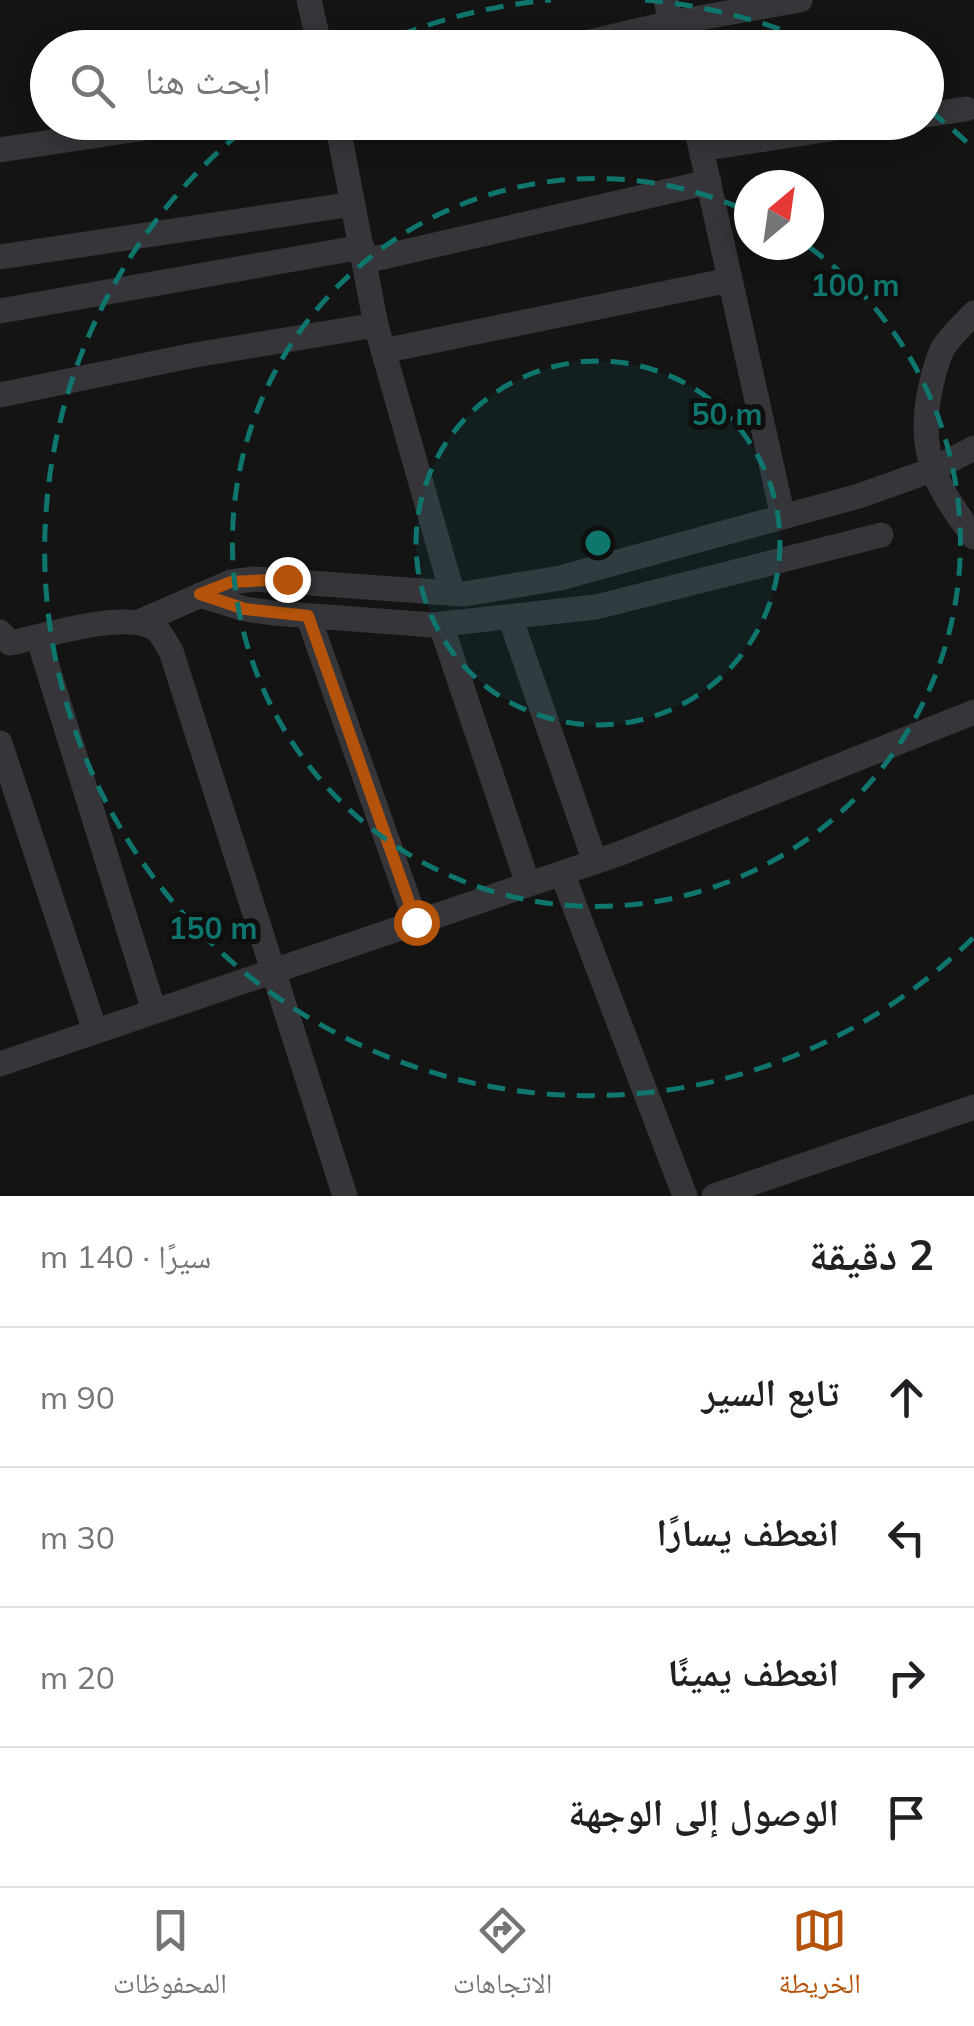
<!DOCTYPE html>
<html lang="ar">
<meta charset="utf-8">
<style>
body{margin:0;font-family:Mulish,"Noto Naskh Arabic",sans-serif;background:#f6f6f6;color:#202124;direction:rtl}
.compass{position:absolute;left:734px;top:170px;width:90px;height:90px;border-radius:50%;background:#fff;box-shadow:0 5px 25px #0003;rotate:29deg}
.stop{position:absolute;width:30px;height:30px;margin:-22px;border:8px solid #b45309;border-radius:50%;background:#fff}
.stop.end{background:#b45309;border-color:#fff;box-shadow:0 2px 10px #0008}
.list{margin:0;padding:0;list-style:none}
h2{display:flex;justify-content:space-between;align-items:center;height:130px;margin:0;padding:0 40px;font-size:42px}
h2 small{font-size:32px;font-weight:400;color:#757577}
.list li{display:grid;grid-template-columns:65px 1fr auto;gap:30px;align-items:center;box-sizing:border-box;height:140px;padding:0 40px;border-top:2px solid #e0e0e0}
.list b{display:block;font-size:38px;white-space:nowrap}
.list em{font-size:32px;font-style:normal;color:#757577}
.icon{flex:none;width:55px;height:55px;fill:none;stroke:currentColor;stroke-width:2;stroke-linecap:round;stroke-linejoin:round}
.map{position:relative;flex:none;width:974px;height:1196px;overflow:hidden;direction:ltr}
.search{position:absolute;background:#fff;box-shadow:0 5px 25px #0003;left:30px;right:30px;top:30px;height:110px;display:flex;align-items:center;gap:25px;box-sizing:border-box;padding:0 35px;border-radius:55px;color:#757577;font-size:38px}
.sheet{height:690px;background:#fff}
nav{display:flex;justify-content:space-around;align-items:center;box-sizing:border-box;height:140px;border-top:2px solid #e0e0e0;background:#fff;font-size:28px;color:#757577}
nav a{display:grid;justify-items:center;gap:5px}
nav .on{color:#b45309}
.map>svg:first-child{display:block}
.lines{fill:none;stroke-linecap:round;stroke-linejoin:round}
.street{stroke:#35353a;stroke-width:25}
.route{stroke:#b45309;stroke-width:12}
.ring{fill:none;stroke:#0f766e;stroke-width:5;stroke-dasharray:18 12}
.centre{fill:#0f766e;stroke:#0f0f10;stroke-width:5}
.ring-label{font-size:30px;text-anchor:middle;font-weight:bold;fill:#0f766e;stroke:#0f0f10;stroke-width:10;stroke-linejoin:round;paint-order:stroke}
</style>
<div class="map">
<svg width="974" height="1196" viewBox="0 0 974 1196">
<rect width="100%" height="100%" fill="#141415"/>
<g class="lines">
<path class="street" d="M309 0 320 48
M666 0 677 48
M564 48 671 23 800 0
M926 115 966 109
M337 122 376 325 452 592
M695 122 783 517
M701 149 875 122
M0 150 185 122
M0 257 353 204
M365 261 709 182
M0 311 362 247
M974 313C964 324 951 335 943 348 935 364 931 384 928 401 919 459 940 492 974 537
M383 351 730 280
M0 395 195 355 376 325
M200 595 245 609 273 613 433 625 596 607 881 535
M308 616 416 922
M510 617 595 862
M139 622 231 582 254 579 464 594 560 578 859 496 932 470 974 448
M441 625 528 884
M0 632 10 643C42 637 132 607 158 631 163 636 167 645 171 651L345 1196
M38 637 154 1011
M0 743 95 1031
M562 873 685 1196
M0 1064 621 853 974 712
M714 1196 974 1107"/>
</g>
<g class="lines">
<path class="route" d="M287 579 231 582 200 594 245 609 308 616 416 922"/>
</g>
<circle cx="598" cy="543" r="182" fill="#0f766e" fill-opacity=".12"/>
<g class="ring">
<circle cx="598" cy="543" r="182"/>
<path d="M809 247A364 364 0 1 1 749 212"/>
<path d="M973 938A545 545 0 1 1 248 126M372 47A545 545 0 0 1 551 0M645 0A545 545 0 0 1 824 47M930 111A545 545 0 0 1 973 148"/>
</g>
<circle cx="598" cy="543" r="15" class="centre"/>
<g class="ring-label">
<text x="855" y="296">100 m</text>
<text x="727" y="425">50 m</text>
<text x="213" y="939">150 m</text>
</g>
</svg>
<svg class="compass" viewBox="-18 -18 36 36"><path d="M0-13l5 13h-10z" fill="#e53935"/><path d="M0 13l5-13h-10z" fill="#757577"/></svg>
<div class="stop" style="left:416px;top:922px"></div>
<div class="stop end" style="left:287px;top:579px"></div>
<div class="search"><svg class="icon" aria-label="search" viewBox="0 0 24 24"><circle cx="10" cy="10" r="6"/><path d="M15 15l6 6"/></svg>ابحث هنا</div>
</div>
<section class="sheet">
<h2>2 دقيقة<small>سيرًا · 140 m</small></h2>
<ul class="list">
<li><svg class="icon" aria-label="ahead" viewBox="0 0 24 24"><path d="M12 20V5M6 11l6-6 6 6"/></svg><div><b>تابع السير</b></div><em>90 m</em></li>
<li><svg class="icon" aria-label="left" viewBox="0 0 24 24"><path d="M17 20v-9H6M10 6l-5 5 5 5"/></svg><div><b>انعطف يسارًا</b></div><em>30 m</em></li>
<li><svg class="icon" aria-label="right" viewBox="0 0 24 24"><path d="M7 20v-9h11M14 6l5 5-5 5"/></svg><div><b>انعطف يمينًا</b></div><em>20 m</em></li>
<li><svg class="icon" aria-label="arrive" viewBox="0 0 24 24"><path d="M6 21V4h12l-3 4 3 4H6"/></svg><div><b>الوصول إلى الوجهة</b></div></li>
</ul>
</section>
<nav>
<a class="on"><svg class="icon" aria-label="map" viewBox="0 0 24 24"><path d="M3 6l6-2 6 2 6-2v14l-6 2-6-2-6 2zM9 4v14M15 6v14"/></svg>الخريطة</a>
<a><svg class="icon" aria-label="directions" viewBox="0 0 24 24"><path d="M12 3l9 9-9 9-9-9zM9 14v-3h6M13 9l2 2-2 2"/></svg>الاتجاهات</a>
<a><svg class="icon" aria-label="saved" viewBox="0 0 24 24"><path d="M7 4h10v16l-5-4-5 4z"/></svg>المحفوظات</a>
</nav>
